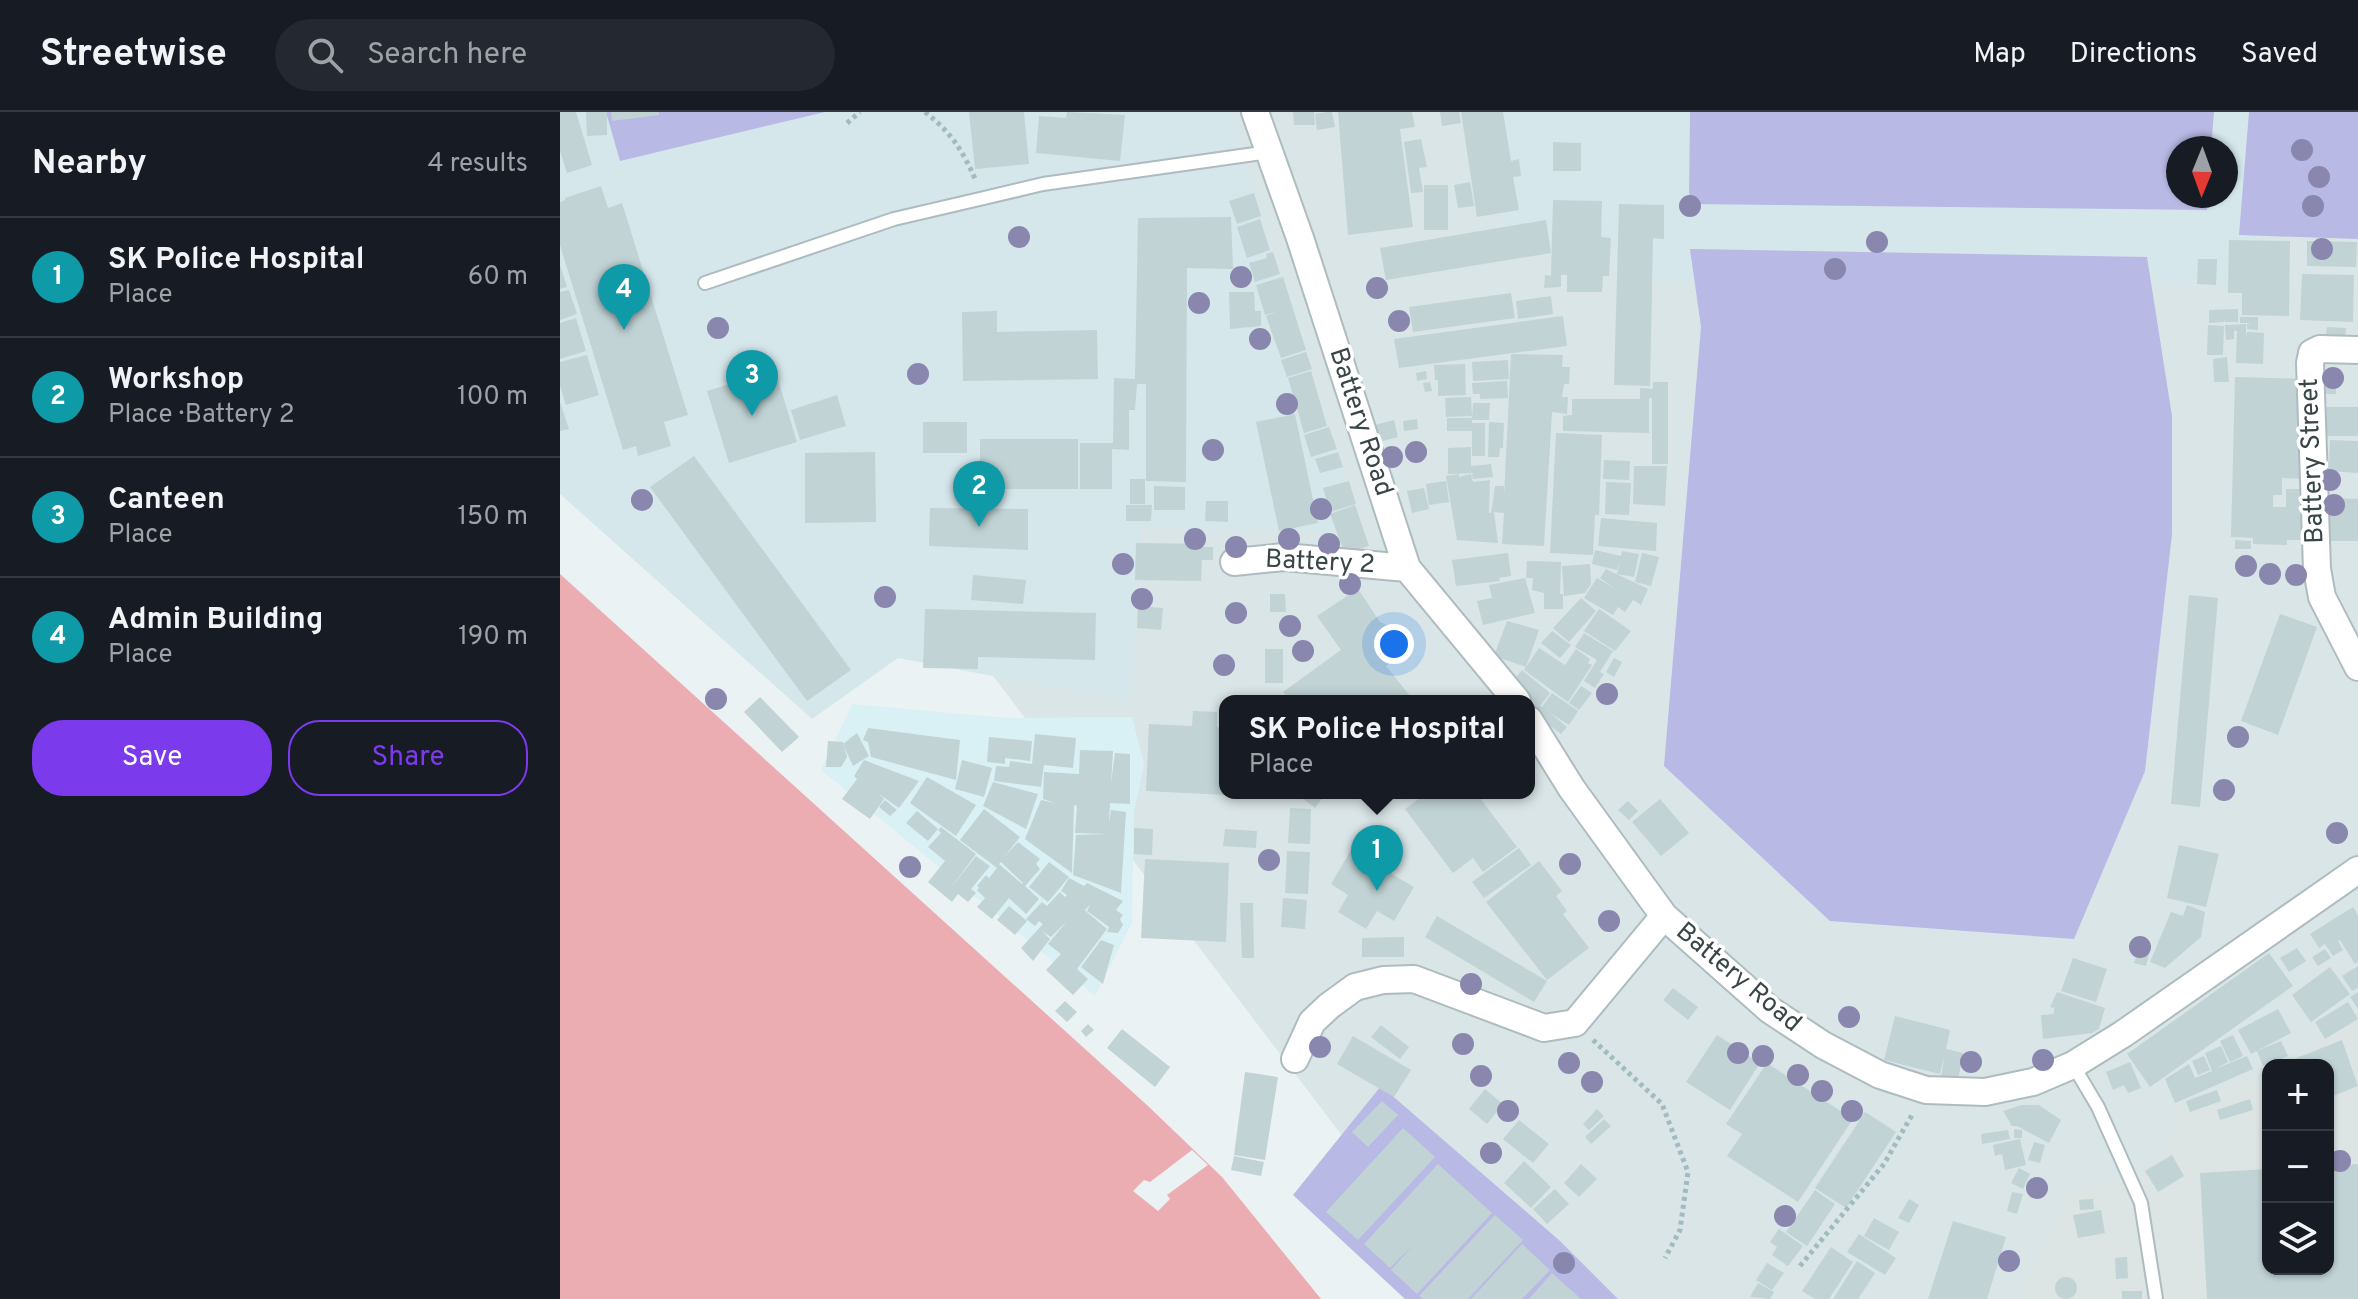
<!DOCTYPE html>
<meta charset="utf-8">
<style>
body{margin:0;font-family:Overpass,sans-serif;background:#242831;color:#f1f3f6}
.controls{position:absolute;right:24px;bottom:24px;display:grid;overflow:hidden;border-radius:16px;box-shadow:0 2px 6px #0004}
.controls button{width:72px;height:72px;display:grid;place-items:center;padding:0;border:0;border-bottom:2px solid #363941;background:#171b24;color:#f1f3f6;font:40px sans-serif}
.compass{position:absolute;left:1606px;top:24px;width:72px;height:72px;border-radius:50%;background:#171b24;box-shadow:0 2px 6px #0004;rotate:181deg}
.you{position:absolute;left:834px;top:532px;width:28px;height:28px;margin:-20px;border:6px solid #fff;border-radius:50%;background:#1a73e8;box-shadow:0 0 0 12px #1a73e833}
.badge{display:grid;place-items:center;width:52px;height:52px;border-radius:50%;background:#7c3aed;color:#fff;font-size:26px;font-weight:700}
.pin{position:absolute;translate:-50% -66px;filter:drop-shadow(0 2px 4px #0008)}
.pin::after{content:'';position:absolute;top:42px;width:28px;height:24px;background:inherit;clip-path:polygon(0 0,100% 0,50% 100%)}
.popup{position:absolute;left:659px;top:583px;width:316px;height:104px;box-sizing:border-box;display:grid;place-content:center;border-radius:16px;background:#171b24;filter:drop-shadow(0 2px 6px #0005);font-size:26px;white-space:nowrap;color:#9ea1a6}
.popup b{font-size:30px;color:#f1f3f6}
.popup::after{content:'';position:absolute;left:50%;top:100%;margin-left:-16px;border:16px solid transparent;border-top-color:#171b24}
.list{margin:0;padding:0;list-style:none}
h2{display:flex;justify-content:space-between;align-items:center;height:104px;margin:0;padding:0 32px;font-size:34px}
h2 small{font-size:26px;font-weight:400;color:#9ea1a6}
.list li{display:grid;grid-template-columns:52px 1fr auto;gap:24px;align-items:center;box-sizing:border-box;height:120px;padding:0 32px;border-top:2px solid #363941}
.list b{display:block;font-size:30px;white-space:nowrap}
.list p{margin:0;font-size:26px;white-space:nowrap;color:#9ea1a6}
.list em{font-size:26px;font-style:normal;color:#9ea1a6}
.actions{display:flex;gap:16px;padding:24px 32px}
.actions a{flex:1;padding:18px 0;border:2px solid #7c3aed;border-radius:32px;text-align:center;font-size:28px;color:#7c3aed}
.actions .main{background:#7c3aed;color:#fff}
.icon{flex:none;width:44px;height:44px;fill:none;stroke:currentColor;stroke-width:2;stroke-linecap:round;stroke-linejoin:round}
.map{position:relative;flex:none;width:1798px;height:1187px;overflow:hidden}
header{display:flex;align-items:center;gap:48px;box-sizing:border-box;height:112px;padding:0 40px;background:#171b24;border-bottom:2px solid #363941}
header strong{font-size:38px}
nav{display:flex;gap:44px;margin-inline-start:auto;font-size:28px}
.search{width:560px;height:72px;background:#242831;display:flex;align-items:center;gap:20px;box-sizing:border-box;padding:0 28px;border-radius:44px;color:#9ea1a6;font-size:30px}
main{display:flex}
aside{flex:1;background:#171b24}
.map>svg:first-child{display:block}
.residential{fill:#dae5e8;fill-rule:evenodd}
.commercial{fill:#d9f1f4}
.industrial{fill:#dce4e4}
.education{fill:#d6e7ec;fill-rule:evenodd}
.green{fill:#b8b9e5}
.water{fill:#ebadb1}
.pier{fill:#ebf2f4}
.building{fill:#c1d3d5;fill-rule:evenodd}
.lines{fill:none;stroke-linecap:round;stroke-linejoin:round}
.service-casing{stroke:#aebcbf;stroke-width:16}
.minor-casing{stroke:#aebcbf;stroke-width:30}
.path{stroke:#a1bbc0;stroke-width:5;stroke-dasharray:4 4;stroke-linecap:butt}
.service{stroke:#fff;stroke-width:12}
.minor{stroke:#fff;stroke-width:26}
.tree{fill:#8a87af}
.labels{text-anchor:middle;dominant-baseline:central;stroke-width:7;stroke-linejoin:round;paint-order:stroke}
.street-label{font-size:26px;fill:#394648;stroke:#fff}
</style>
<header>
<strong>Streetwise</strong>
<div class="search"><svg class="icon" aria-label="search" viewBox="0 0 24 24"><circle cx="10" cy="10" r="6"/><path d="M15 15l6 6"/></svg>Search here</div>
<nav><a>Map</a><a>Directions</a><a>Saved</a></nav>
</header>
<main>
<aside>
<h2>Nearby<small>4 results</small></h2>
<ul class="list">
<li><span class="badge" style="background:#0f9aa8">1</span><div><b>SK Police Hospital</b><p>Place</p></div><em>60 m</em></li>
<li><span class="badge" style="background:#0f9aa8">2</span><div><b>Workshop</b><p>Place · Battery 2</p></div><em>100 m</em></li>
<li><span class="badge" style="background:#0f9aa8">3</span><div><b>Canteen</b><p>Place</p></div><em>150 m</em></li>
<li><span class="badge" style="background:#0f9aa8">4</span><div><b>Admin Building</b><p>Place</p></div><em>190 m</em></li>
</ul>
<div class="actions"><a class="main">Save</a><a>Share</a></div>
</aside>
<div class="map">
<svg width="1798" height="1187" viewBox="0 0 1798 1187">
<rect width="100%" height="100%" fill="#ebf2f4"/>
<path class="residential" d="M5 0H1798V1187H906ZM1618 36H1666V84H1618ZM665 589H969V681H665ZM1708 953H1768V1157H1708Z"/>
<path class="commercial" d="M292 592 448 606 572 605 584 653 574 700 572 811 535 884 261 658Z"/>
<path class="industrial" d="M1798 908V1187H1459L1506 1083 1609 1043 1616 992 1708 960V1157H1768V953H1720Z"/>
<path class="education" d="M0 0H668L801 421 580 415 571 590 338 546 252 607 0 382Z
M942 0H1699L1698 173 1055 169 1054 132H941ZM1618 36H1666V84H1618Z"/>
<path class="green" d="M46 0H265L60 49Z
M1130 0H1654L1651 36H1618V84H1648L1647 98 1129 92Z
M1689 0H1798V127L1679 123Z
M1130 137 1587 145 1612 304V422L1585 659 1514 827 1270 809 1104 654 1141 215Z
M821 974 1000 1129 1058 1187H845L733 1083Z"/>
<path class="water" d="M0 462 588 994 662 1065 761 1187H0Z"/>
<path class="pier" d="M632 1038 648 1053 607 1083 610 1087 598 1099 573 1079 584 1068 590 1070Z"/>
<path class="building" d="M0 0H16L32 53 7 61 0 39Z
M26 0H47V23L27 24Z
M51 0H99V3L52 9Z
M409 0H464L469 52 415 57Z
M507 0 565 3 560 49 476 41 479 4 506 6Z
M733 0H754L755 13H734Z
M767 0H772L775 15 757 18 755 2Z
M778 0H852L855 15 840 17 853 115 788 123Z
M880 0H899L901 11 882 14Z
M901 0H943L951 49 959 47 961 64 953 65 959 98 917 105Z
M861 27 867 55 859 56 863 80 851 81 844 30Z
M993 30 1021 31V59H993Z
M910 70 914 94 898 96 894 73Z
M864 73H888V118H864Z
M41 74 48 96 62 91 128 303 104 310 111 334 78 344 76 334 63 338 0 133V90L5 88V86Z
M694 81 701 104 677 112 669 89Z
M993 88 1042 89 1041 125 1051 126 1049 164H1043L1042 180H1007V163H1001V175L984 176 985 163 991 164Z
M1059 92 1104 93V127L1093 126 1090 274 1054 273Z
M671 105 673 157 627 156 626 370 586 369V272H577L575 298H569V338L552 337V377H520V331H553L554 266 575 267 578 106Z
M700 107 710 138 687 146 677 115Z
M986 108 991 141 826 168 820 136Z
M1669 128 1730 129 1729 204 1682 203V181H1668Z
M1747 129 1797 130 1796 155 1747 154Z
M713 140 720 162 695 170 689 151 707 146 706 142Z
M1638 147H1657L1656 173 1637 172Z
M0 153 7 175 0 177Z
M1742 162 1794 163 1793 210 1740 208Z
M723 165 746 238 721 246 706 204 715 200 705 203 696 173Z
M9 178 17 202 0 208V180Z
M669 180H694L695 199H701V214L670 217Z
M951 181 955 206 853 220 849 195Z
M991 184 993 202 958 207 956 189Z
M1678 197V210H1665L1664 208V210L1649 211V198Z
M437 199V220L537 218 538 267 403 269 402 200Z
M1003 204 1007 234 839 256 834 227Z
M1680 205H1698V218L1687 217V212L1691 211H1680Z
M16 206 26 239 0 247V211Z
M1686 212V224L1687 220 1704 221 1703 252 1676 251 1677 219H1674V227L1666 228 1665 213Z
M1648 213 1664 214 1663 243H1647Z
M1767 215 1786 216 1785 231H1765Z
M746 240 752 257 727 265 721 248Z
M951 242 1003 243 1002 255H1010L1009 272H1004L1002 285H1008L1007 302 992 300 984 434 942 432 944 401 934 400 938 431 897 428 886 364 899 362V365L911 362 913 370 930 368 929 401H931L935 374H944V385Z
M27 243 39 283 6 293 0 274V250Z
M1667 245 1669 270H1654L1653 247Z
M948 248 949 267 913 269 912 250Z
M905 252 906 283 878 284V268H875L874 253Z
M215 258 237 330 169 351 147 279Z
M751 259 767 314 744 321 728 266Z
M866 259 867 267 857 269 856 261Z
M1675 265 1750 267 1747 367 1722 366V383H1713V395H1726V377H1740L1739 395H1743L1742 428H1727V433L1693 432V426L1671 425Z
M1761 268H1776V282H1761Z
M947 269 948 286 920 287V282H913L912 271Z
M870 270 872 279 865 280 863 271Z
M1093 270H1108V352H1092V286H1089V321L1003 319V304L1012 303V287H1080V276L1093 277Z
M277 283 286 314 240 328 231 298Z
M911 285 912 304 886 305 885 286Z
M0 290 9 317 0 319Z
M913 291H930L929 308H912Z
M1766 295H1798V324H1766Z
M735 302 758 411 719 419 696 310Z
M887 306H912V311H925V344H912V319H887Z
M857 307 858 317 844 319 843 309Z
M834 308 838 325 819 330 815 313Z
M363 310H407V341H363Z
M929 310 944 311 943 336H940L939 345H928Z
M769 315 777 337 751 345 744 323Z
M996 321 1042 323 1039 403H1035L1033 443 990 441Z
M420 327H518V377H420Z
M1770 328 1798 329V361L1769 359Z
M911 335V354L931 352 933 365 913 367 912 362 915 361 888 362V336Z
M315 340 316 410 245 411V341Z
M778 340 783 355 760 361 755 347Z
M134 344 291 558 247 589 90 375Z
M1044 348 1070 349 1069 368 1043 367Z
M1074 354H1107L1105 394 1073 392Z
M570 367H585V392H570Z
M789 369 796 392 770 400 763 376Z
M886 369 889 390 869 393 866 372Z
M1046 370 1071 371 1069 403 1045 402Z
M594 374 625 375V398H594Z
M864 376 869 397 852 401 847 379Z
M1770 386 1798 387V429H1769Z
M646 389H668V410L645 409Z
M566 393H592L591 409H566Z
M795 393 809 434 785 442 770 402Z
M370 396 468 397V438L369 434Z
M1041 406 1097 411 1096 439 1038 434Z
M1675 428 1691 429V437H1675Z
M576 431 642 432V435H653V448H642L641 469 575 468Z
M1035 438 1061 444 1062 439 1079 442 1074 465 1057 462 1060 450 1057 458 1032 452Z
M948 441 951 464 939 466 940 469 896 474 892 448Z
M1082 441 1099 445 1091 474 1075 470Z
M967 449 1001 450 1000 482H1003V497H984V481L972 478 973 466H966Z
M1030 452 1031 472 1025 481 1004 484 1002 454Z
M1046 457 1088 477 1081 493 1073 488 1065 500 1058 495 1053 503 1024 486 1037 466 1054 476 1040 466Z
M413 463 466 468 463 492 411 488Z
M965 466 975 501 923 513 917 489 932 486 929 473Z
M798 477 820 510 825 512 846 538 826 554 854 589H730L723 580 781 538 757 504Z
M710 482H725L726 500H710Z
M1629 483 1658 486 1640 695 1611 692Z
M1021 486 1036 499 1009 530 993 516Z
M578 494 603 496 601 518 577 516Z
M365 497 536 501 535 548 418 545V557L363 556Z
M1039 497 1071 519 1055 539 1024 519Z
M1720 502 1757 515 1718 623 1681 609Z
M947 509 979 518 966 555 934 544Z
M992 519 1011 533 1000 546 981 531Z
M1024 521 1053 539 1040 560 1044 562 1035 576 1024 569 1037 548 1015 535Z
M979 536 1005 553 1016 537 1030 547 1028 551 1032 553 1008 590 964 558Z
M705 537H723V571H705Z
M1054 546 1062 550 1054 565 1046 560Z
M962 558 990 581 980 594 982 595 992 581 1018 599 1009 613 990 601 1007 615 1001 622 974 602 978 597 957 580 953 569Z
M1021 574 1032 581 1019 598 1009 591Z
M200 585 239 625 222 640 184 600Z
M633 599 657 600V615L665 616V683L586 679 589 612 632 614Z
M308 616 400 628 396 668 311 645 308 630 303 628Z
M297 621 309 644 293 654 283 632Z
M475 622 516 626 513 656 484 653 481 675 434 669 436 654 449 655 450 649 472 652Z
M429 625 472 629 470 649 445 646V652L427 650Z
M268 629 283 630 287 645 281 655H266Z
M520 638 553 639 551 671 555 641 570 642V692L550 691 549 711 551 698 566 700 561 781 513 763 516 723 548 722 515 721 517 694 514 693 512 761 465 727 481 688 495 691 483 687 484 660 519 662Z
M304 648 359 669 339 696 319 682 324 687 310 707 282 687 297 667 294 664Z
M402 648 432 656 424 685 395 677Z
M367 665 416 693 396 724 350 691Z
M433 670 478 682 466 717 423 694Z
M669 681H701V685L669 683Z
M746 681H766L755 696 742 686Z
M867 681H916L957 735 923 760 913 746 893 761 845 697Z
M1100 687 1129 721 1101 744 1072 710Z
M325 688 337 698 330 704 319 695Z
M1068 689 1078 699 1069 708 1058 698Z
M730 696 751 697 750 732 728 731Z
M424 697 460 725 445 744 458 730 480 747 476 752 480 757 465 774 479 787 466 802 449 786 432 807 417 795 425 786 417 778 419 776 417 774 426 763 429 766 437 756 400 728ZM441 750 463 771 462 772 439 752Z
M357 699 378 717 368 729 346 711Z
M381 715 416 742 390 777 416 744 430 754 411 777 416 781 408 790 398 782 392 790 368 770 385 749 368 735 381 721 378 718Z
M574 716 593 717 592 743 574 742Z
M665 717 697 719 696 736 663 734Z
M1619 733 1659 742 1646 795 1607 786Z
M959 736 971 753 924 786 912 770Z
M791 738 854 775 834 809 817 799 806 817 778 800 788 783 771 772Z
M727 739 750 740 748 782 725 781Z
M585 747 669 751 666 830 581 826Z
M979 749 1002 779 996 784 1007 799 1003 802 1029 836 987 868 926 790Z
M489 750 509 765 488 790 469 775Z
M509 766 524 774 527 771 563 789 556 798 563 803 560 807 563 813 558 821 547 820 549 815 527 799 530 793 528 795 520 790 528 795 525 798 522 796 547 817 517 857 528 867 513 883 486 858 501 842 488 832 507 809 491 825 482 819 490 827 473 849 461 836 483 812 479 809 475 814 466 807 482 790 487 794 500 780 505 785 507 783 501 779Z
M723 786 747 788 745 817 721 815Z
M680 791H693L694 846H682Z
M1627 793 1645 800 1641 825 1605 856 1590 850 1611 800 1623 804Z
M449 794 467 809 455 823 437 808Z
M1793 795 1798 803V850L1795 852 1780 828 1778 829 1783 838 1773 844 1765 832 1759 836 1750 822Z
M877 804 987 869 974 890 865 825Z
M844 825V845H802V826Z
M541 828 554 833 543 872 521 855Z
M1579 836 1590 839 1586 854 1574 851Z
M1737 836 1746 849 1729 860 1720 846Z
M1765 837 1771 846 1758 854 1752 845Z
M1709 841 1733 874 1590 975 1567 942Z
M1513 846 1547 857 1536 890 1501 879Z
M1798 854V876L1792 879 1782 864Z
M1770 855 1790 882 1751 910 1732 883Z
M1113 876 1138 895 1128 908 1103 888Z
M1497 880 1545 896 1539 917 1532 921 1483 927 1481 903 1494 902V896L1490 895Z
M1798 880V897L1790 885Z
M505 889 517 900 507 910 495 899Z
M1788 890 1798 907 1765 927 1755 910Z
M1718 897 1731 921 1691 942 1678 918Z
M1335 904 1390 918 1386 937 1403 941 1398 968 1381 965 1385 941 1380 962 1324 948Z
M528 912 534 918 526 925 521 919Z
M821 913 849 935 840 947 811 925Z
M562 917 610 955 595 975 547 936Z
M1157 923 1200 951 1170 998 1126 970Z
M1673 923 1683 944 1670 950 1660 929Z
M793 924 851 958 834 985 777 952Z
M1782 928 1798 974 1768 986V953H1719Z
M1721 929 1728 944 1703 954 1697 939Z
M1661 934 1668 950 1655 957 1687 944 1693 957 1615 991 1605 967 1629 952 1635 966 1652 959 1645 941Z
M1644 944 1650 958 1638 963 1632 949Z
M1570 950 1581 976 1568 981 1564 973 1553 978 1546 960Z
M1207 951 1293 1007 1238 1090 1167 1044 1182 1022 1166 1012Z
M685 960 718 965 705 1048 674 1043Z
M925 977 943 992 927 1012 909 997Z
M1657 978 1661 989 1630 1000 1626 989Z
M1690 987 1693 998 1660 1008 1657 998Z
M822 989 838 1003 808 1035 792 1020Z
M1462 993H1479L1501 1008 1489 1031 1457 1014H1452L1443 999Z
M1037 997 1044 1004 1029 1018 1023 1012Z
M1305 1000 1336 1020 1286 1096 1255 1076Z
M1044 1007 1051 1014 1031 1032 1025 1025Z
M959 1008 989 1032 973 1051 943 1027Z
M843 1016 875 1045 798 1128 766 1100Z
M1454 1017 1462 1018V1026H1454Z
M1448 1018 1450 1027 1422 1032 1421 1022Z
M1460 1027 1466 1053 1445 1058 1442 1042 1435 1044 1433 1033Z
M1474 1030 1485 1033 1480 1051 1468 1048Z
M1612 1043 1624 1064 1598 1080 1585 1059Z
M674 1044 704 1050 701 1064 671 1058Z
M964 1049 991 1075 971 1096 944 1071Z
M878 1052 932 1101 857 1182 831 1158 853 1133 830 1156 804 1132Z
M1021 1052 1037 1067 1019 1085 1004 1071Z
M1798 1052V1187H1647L1640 1061 1708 1057V1157H1768V1054Z
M1459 1056 1470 1062 1463 1077 1451 1071Z
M995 1077 1009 1092 987 1112 973 1097Z
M1255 1078 1275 1092 1247 1134 1226 1120Z
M1452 1080 1463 1082 1457 1102 1447 1099Z
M1349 1087 1359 1093 1349 1111 1338 1106Z
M1533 1087 1534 1097 1520 1098 1519 1088Z
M1541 1098 1545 1121 1518 1126 1513 1103Z
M935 1103 963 1128 908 1187H863L859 1184Z
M1314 1106 1339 1120 1329 1138 1304 1124Z
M1393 1109 1446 1125 1427 1187H1368Z
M1219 1117 1243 1134 1228 1154 1212 1143 1217 1135 1210 1130Z
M1299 1122 1336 1146 1325 1163 1287 1140Z
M962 1132 990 1158 962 1187H911Z
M1271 1135 1293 1150 1269 1187H1255L1242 1179Z
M1567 1145 1568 1166 1556 1167 1555 1146Z
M1297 1149 1315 1161 1298 1187H1273Z
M1207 1151 1224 1161 1212 1178 1196 1168Z
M992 1161 1021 1187H969Z
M1495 1176a11 11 0 1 1 22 0a11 11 0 1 1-22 0Z
M1198 1171 1214 1180 1210 1187 1190 1185Z
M1562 1179H1582V1187H1562Z"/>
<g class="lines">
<defs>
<path id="service" d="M145 171 334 107 424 86 483 72 709 40
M1513 953 1538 995 1581 1091 1596 1187"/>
<path id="minor" d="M695 0 740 126 847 456 957 589
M1798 238 1760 237 1752 241 1750 251 1757 457 1762 485 1798 555
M674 450 724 445 847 456
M969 608 1012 677 1104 804 1210 898 1263 933 1320 963 1366 978 1425 980 1473 970 1513 953 1563 922 1798 758
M735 947 752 910 769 894 795 875 823 868 854 867 984 916 1015 911 1104 804"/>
</defs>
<use href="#service" class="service-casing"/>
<use href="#minor" class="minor-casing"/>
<path class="path" d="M365 0C391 20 403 39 416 69
M287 11 300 0
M1033 928 1102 992 1128 1060 1120 1118 1105 1146
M1240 1154 1324 1052 1353 1001"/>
<use href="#service" class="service"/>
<use href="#minor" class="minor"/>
</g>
<g class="tree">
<circle cx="1742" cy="38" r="11"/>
<circle cx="1759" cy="65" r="11"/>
<circle cx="1130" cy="94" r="11"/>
<circle cx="1753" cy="94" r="11"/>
<circle cx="459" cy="125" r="11"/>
<circle cx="1317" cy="130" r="11"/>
<circle cx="1762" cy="137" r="11"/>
<circle cx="1275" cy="157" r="11"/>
<circle cx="681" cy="165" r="11"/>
<circle cx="817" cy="176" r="11"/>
<circle cx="639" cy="191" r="11"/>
<circle cx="839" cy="209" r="11"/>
<circle cx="158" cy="216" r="11"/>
<circle cx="700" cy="227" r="11"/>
<circle cx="358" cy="262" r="11"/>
<circle cx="1773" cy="266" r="11"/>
<circle cx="727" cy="292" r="11"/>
<circle cx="653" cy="338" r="11"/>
<circle cx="856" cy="340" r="11"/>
<circle cx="832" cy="345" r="11"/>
<circle cx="1770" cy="368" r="11"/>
<circle cx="82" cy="388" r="11"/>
<circle cx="1774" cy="393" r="11"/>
<circle cx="761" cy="397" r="11"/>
<circle cx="635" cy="427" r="11"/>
<circle cx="729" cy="427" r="11"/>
<circle cx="769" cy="432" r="11"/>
<circle cx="676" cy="435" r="11"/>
<circle cx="563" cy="452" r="11"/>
<circle cx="1686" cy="454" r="11"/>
<circle cx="1710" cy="462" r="11"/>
<circle cx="1736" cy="463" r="11"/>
<circle cx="790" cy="472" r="11"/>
<circle cx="325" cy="485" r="11"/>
<circle cx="582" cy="487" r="11"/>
<circle cx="676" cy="501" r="11"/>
<circle cx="730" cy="514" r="11"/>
<circle cx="743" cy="539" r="11"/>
<circle cx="664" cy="553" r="11"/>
<circle cx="1047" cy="582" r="11"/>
<circle cx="156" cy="587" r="11"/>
<circle cx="1678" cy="625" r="11"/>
<circle cx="1664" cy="678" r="11"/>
<circle cx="1777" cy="721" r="11"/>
<circle cx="816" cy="729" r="11"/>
<circle cx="709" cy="748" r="11"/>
<circle cx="1010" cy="752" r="11"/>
<circle cx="350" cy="755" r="11"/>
<circle cx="1049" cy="809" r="11"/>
<circle cx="1580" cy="835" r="11"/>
<circle cx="911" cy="872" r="11"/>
<circle cx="1289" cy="905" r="11"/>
<circle cx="903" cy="932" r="11"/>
<circle cx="760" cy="935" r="11"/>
<circle cx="1178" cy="941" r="11"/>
<circle cx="1203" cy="944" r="11"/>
<circle cx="1483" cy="948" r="11"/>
<circle cx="1411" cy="950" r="11"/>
<circle cx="1009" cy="951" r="11"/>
<circle cx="1238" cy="963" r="11"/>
<circle cx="921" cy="964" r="11"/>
<circle cx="1032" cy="970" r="11"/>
<circle cx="1262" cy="979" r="11"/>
<circle cx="948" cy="999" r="11"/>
<circle cx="1292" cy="999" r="11"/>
<circle cx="931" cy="1041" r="11"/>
<circle cx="1780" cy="1049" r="11"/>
<circle cx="1477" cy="1076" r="11"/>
<circle cx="1225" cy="1104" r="11"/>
<circle cx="1449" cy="1149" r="11"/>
<circle cx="1004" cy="1151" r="11"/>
</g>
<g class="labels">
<g class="street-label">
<text transform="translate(800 310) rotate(72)">Battery Road</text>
<text transform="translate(1753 349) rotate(-92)">Battery Street</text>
<text transform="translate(760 451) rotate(3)">Battery 2</text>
<text transform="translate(1178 866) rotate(40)">Battery Road</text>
</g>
</g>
</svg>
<div class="controls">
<button>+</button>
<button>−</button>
<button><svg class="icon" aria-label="layers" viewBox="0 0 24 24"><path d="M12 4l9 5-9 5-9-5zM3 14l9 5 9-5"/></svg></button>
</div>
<svg class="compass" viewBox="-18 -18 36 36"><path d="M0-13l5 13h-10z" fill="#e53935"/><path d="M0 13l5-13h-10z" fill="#9ea1a6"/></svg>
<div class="you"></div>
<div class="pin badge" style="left:817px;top:779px;background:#0f9aa8">1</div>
<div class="popup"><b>SK Police Hospital</b>Place</div>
<div class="pin badge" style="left:419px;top:415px;background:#0f9aa8">2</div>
<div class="pin badge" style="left:192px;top:304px;background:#0f9aa8">3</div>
<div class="pin badge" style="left:64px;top:218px;background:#0f9aa8">4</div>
</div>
</main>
